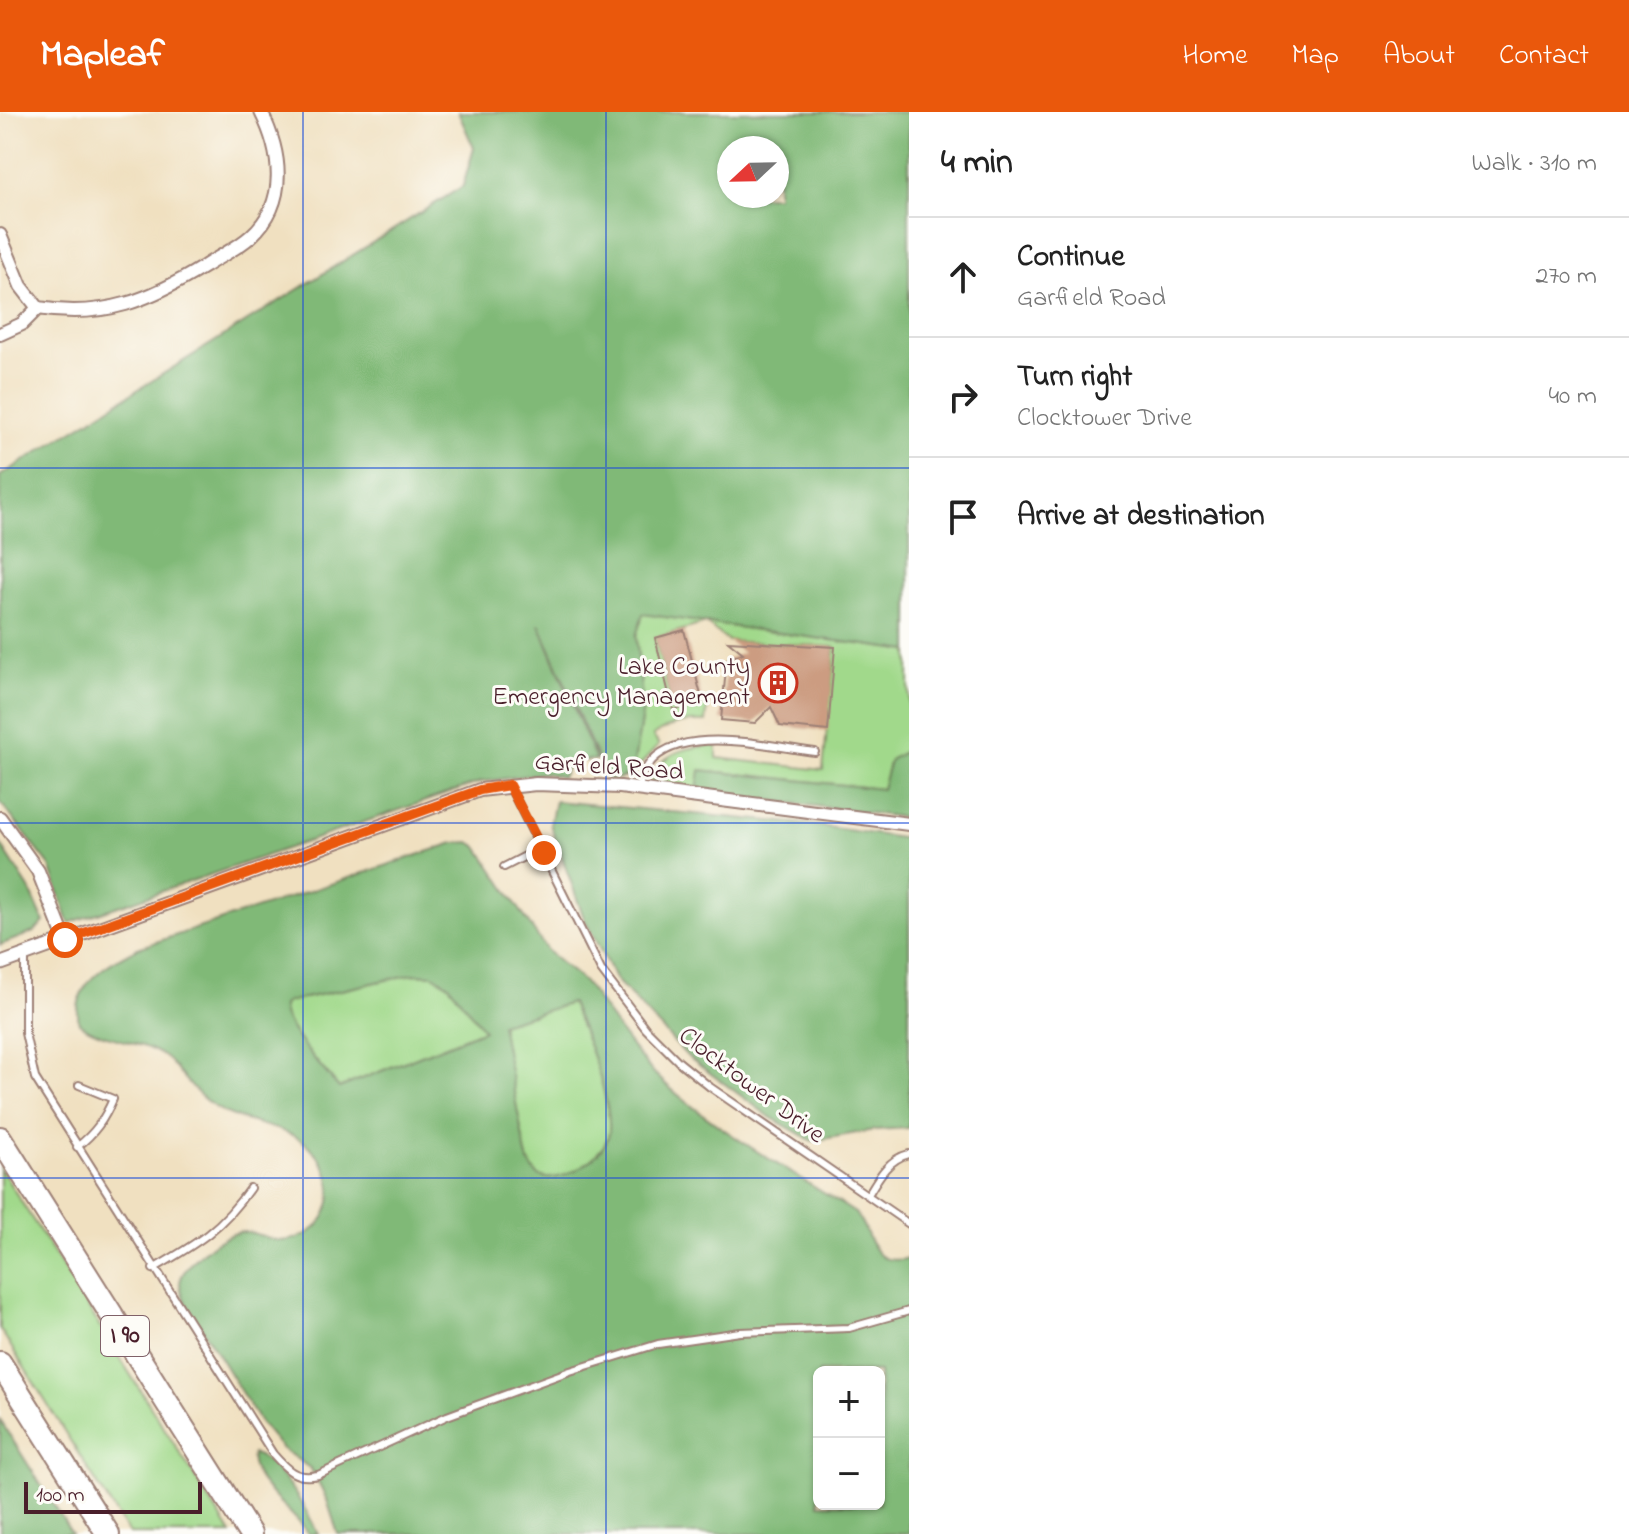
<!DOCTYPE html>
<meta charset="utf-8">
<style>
body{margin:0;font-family:"Indie Flower",sans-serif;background:#f2f2f2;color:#222}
.controls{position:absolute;right:24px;bottom:24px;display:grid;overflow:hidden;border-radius:12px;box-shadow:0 2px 6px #0004}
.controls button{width:72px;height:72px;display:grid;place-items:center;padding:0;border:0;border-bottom:2px solid #e0e0e0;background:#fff;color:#222;font:40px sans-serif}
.compass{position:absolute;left:717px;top:24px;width:72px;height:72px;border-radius:50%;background:#fff;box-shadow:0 2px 6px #0004;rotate:248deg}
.scale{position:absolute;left:24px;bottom:20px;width:178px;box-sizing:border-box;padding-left:8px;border:4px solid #4a1f2b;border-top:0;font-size:22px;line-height:28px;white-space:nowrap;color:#4a1f2b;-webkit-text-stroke:6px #fdfcf7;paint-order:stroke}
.stop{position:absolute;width:24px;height:24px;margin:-18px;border:6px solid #ea580c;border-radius:50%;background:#fff}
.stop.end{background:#ea580c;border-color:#fff;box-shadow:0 2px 8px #0008}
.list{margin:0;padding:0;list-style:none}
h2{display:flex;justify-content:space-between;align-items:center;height:104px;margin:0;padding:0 32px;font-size:34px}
h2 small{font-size:26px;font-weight:400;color:#767676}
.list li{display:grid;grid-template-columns:52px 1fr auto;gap:24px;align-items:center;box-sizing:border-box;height:120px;padding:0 32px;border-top:2px solid #e0e0e0}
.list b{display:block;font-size:30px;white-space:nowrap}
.list p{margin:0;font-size:26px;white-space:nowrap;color:#767676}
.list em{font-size:26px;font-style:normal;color:#767676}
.icon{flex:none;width:44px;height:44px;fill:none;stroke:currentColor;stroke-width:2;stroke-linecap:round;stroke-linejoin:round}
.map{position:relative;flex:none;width:909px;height:1422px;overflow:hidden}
header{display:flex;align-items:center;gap:48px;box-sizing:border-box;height:112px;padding:0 40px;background:#ea580c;color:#fff}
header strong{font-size:38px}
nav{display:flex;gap:44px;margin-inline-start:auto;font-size:28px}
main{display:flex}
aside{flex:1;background:#fff}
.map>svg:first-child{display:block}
.green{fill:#a1d98b;stroke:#767c5b;stroke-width:2}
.forest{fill:#80b977;stroke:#656c51;stroke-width:2;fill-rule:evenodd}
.building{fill:#cc9c81}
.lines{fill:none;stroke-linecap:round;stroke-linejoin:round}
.service-casing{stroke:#9d8076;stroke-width:10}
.minor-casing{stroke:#9d8076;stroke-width:16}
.motorway-casing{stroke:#9d8076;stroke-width:26}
.service{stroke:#fff;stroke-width:6}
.minor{stroke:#fff;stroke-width:12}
.motorway{stroke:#fff;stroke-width:22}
.route{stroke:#ea580c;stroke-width:10}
.grid{fill:none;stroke:#1d4ed8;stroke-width:2;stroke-opacity:0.55}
.labels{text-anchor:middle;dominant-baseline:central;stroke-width:6;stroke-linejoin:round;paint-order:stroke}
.shield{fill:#fdfcf7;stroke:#806168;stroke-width:2}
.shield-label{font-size:24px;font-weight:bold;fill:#4a1f2b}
.poi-label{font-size:26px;fill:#4a1f2b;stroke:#fdfcf7;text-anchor:end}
.street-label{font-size:26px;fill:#4a1f2b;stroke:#fdfcf7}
</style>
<header>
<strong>Mapleaf</strong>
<nav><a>Home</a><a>Map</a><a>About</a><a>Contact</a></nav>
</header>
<main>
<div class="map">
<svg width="909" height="1422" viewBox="0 0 909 1422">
<rect width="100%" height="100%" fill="#fdfcf7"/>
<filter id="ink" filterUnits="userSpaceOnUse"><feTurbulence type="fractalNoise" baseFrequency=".0125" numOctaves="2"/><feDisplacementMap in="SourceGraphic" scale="16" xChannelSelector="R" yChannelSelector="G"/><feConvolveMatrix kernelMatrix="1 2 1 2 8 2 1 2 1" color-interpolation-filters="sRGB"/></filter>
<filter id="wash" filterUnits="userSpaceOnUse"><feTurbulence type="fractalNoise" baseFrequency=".006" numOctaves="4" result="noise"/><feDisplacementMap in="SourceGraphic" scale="32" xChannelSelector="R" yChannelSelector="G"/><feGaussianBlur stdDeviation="1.8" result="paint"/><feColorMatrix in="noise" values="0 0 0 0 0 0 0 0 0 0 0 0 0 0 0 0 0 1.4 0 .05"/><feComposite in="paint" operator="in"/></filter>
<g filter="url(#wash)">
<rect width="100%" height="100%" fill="#f0e0c0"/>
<path class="green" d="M643 502 909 539V637L890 648 882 677 701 658 697 679 655 673 650 668 649 663C669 638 687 635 717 633V646L823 658 835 535 728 529 706 511 655 526 673 598 708 591 706 610C687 609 668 612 653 624L659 633 629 665 622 666 633 656 643 597 636 524Z
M413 862 434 863 449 873 484 918 339 976C326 959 280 913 283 893L287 890Z
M571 891C585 923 612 985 609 1020 608 1043 559 1076 538 1063 532 1059 529 1050 526 1043L500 912Z
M0 1056 231 1422H129L0 1217Z"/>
<path class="forest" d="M458 0H909V539L643 502 636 524 643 597 633 656 622 666 607 668 539 512 596 648 571 649 562 665 544 661 481 670 69 811 50 754 0 690V364L463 74 474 36ZM729 36H777V84H729Z
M909 637V706L697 679 700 658 882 677 890 648Z
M555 689 813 713 909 727V1016L874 1018 812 1029 770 1005 688 945 615 867 584 806 550 712Z
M470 730 478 735 546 837C558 852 575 859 587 874 610 903 628 935 654 961 707 1014 791 1059 855 1101 875 1125 868 1156 909 1146V1422H338L327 1388 311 1357 281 1336 261 1312 185 1189C183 1184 180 1177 180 1171 181 1152 224 1120 243 1120 259 1119 271 1132 290 1128 332 1119 343 1075 317 1043 295 1015 262 1016 231 1003 209 995 195 979 180 962 175 956 170 948 163 944 137 927 104 929 79 911 71 871 107 852 138 836L454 731ZM413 862 433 863 449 873 484 918 339 976C326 959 280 913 283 893L287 890ZM571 891C585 923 612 986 609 1020 608 1043 559 1076 538 1063 532 1059 529 1050 526 1043L501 912ZM819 1260H879V1392H819Z
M0 731 30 778 44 810 34 820 0 833Z
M0 1308 72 1422H0V1374L2 1372 0 1368Z
M252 1342C277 1346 308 1400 318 1422H308C296 1400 246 1369 252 1342Z"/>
<g id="blocks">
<path class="building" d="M684 518 703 591 673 598 655 526Z
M728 529 835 535 828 619 780 614 771 595 755 611 721 608 727 547 743 541Z"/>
</g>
</g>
<g filter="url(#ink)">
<use href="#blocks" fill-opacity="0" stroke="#9d8076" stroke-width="2"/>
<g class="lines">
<defs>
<path id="service" d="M509 673 601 858 646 917 679 950 710 975 909 1112
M639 677C649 603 766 634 815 640
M504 755 541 736
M25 843V921L35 966 273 1342C287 1358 296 1368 318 1363L447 1304 570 1259 658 1232 740 1220 849 1216 909 1199
M77 1035C95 1021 104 1008 113 987L79 973
M868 1083C878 1066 888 1047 909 1042
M153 1157C196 1132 221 1118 250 1076"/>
<path id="minor" d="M0 123 21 174 38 196
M38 196C104 207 150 188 205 154 220 144 238 136 251 124 289 90 281 40 261 0
M0 222 22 212 38 196
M0 706 38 759 65 828
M0 852 480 678 536 672 620 675 909 712"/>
<path id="motorway" d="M0 1026 250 1422
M0 1251 108 1422"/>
</defs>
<use href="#service" class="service-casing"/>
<use href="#minor" class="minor-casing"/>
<use href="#motorway" class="motorway-casing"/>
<use href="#service" class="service"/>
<use href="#minor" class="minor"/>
<use href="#motorway" class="motorway"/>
</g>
</g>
<g class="lines" filter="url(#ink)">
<path class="route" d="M65 828 480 678 509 673 544 741"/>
</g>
<path class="grid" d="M303 0V1422M606 0V1422M0 356H909M0 711H909M0 1066H909"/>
<defs>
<symbol id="building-ring" viewBox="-11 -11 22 22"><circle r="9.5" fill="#fdfcf7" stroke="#c8321e" stroke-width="1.5"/><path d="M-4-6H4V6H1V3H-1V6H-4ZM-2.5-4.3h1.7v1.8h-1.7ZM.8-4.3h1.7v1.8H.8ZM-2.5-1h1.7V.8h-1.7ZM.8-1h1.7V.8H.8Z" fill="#c8321e"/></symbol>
</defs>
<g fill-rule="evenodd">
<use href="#building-ring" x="756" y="549" width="44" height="44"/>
</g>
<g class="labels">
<rect class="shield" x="101" y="1204" width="48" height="40" rx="6"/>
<g class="shield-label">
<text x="125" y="1224">I 90</text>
</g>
<g class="poi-label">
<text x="750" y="556">Lake County<tspan x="750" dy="30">Emergency Management</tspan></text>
</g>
<g class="street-label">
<text transform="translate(609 656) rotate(4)">Garfield Road</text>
<text transform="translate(751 974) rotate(37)">Clocktower Drive</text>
</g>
</g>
</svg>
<div class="controls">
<button>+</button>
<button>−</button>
</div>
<svg class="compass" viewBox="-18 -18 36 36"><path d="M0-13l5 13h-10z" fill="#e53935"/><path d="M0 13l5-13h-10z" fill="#767676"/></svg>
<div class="scale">100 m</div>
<div class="stop" style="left:65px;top:828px"></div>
<div class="stop end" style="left:544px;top:741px"></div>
</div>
<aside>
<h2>4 min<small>Walk · 310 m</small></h2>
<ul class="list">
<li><svg class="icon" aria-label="ahead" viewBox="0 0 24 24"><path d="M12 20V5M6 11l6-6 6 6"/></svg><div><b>Continue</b><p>Garfield Road</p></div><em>270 m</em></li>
<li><svg class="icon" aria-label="right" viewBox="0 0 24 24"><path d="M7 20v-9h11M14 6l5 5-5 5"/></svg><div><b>Turn right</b><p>Clocktower Drive</p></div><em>40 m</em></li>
<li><svg class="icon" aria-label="arrive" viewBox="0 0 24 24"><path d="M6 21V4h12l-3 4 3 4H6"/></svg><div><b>Arrive at destination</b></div></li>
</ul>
</aside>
</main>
